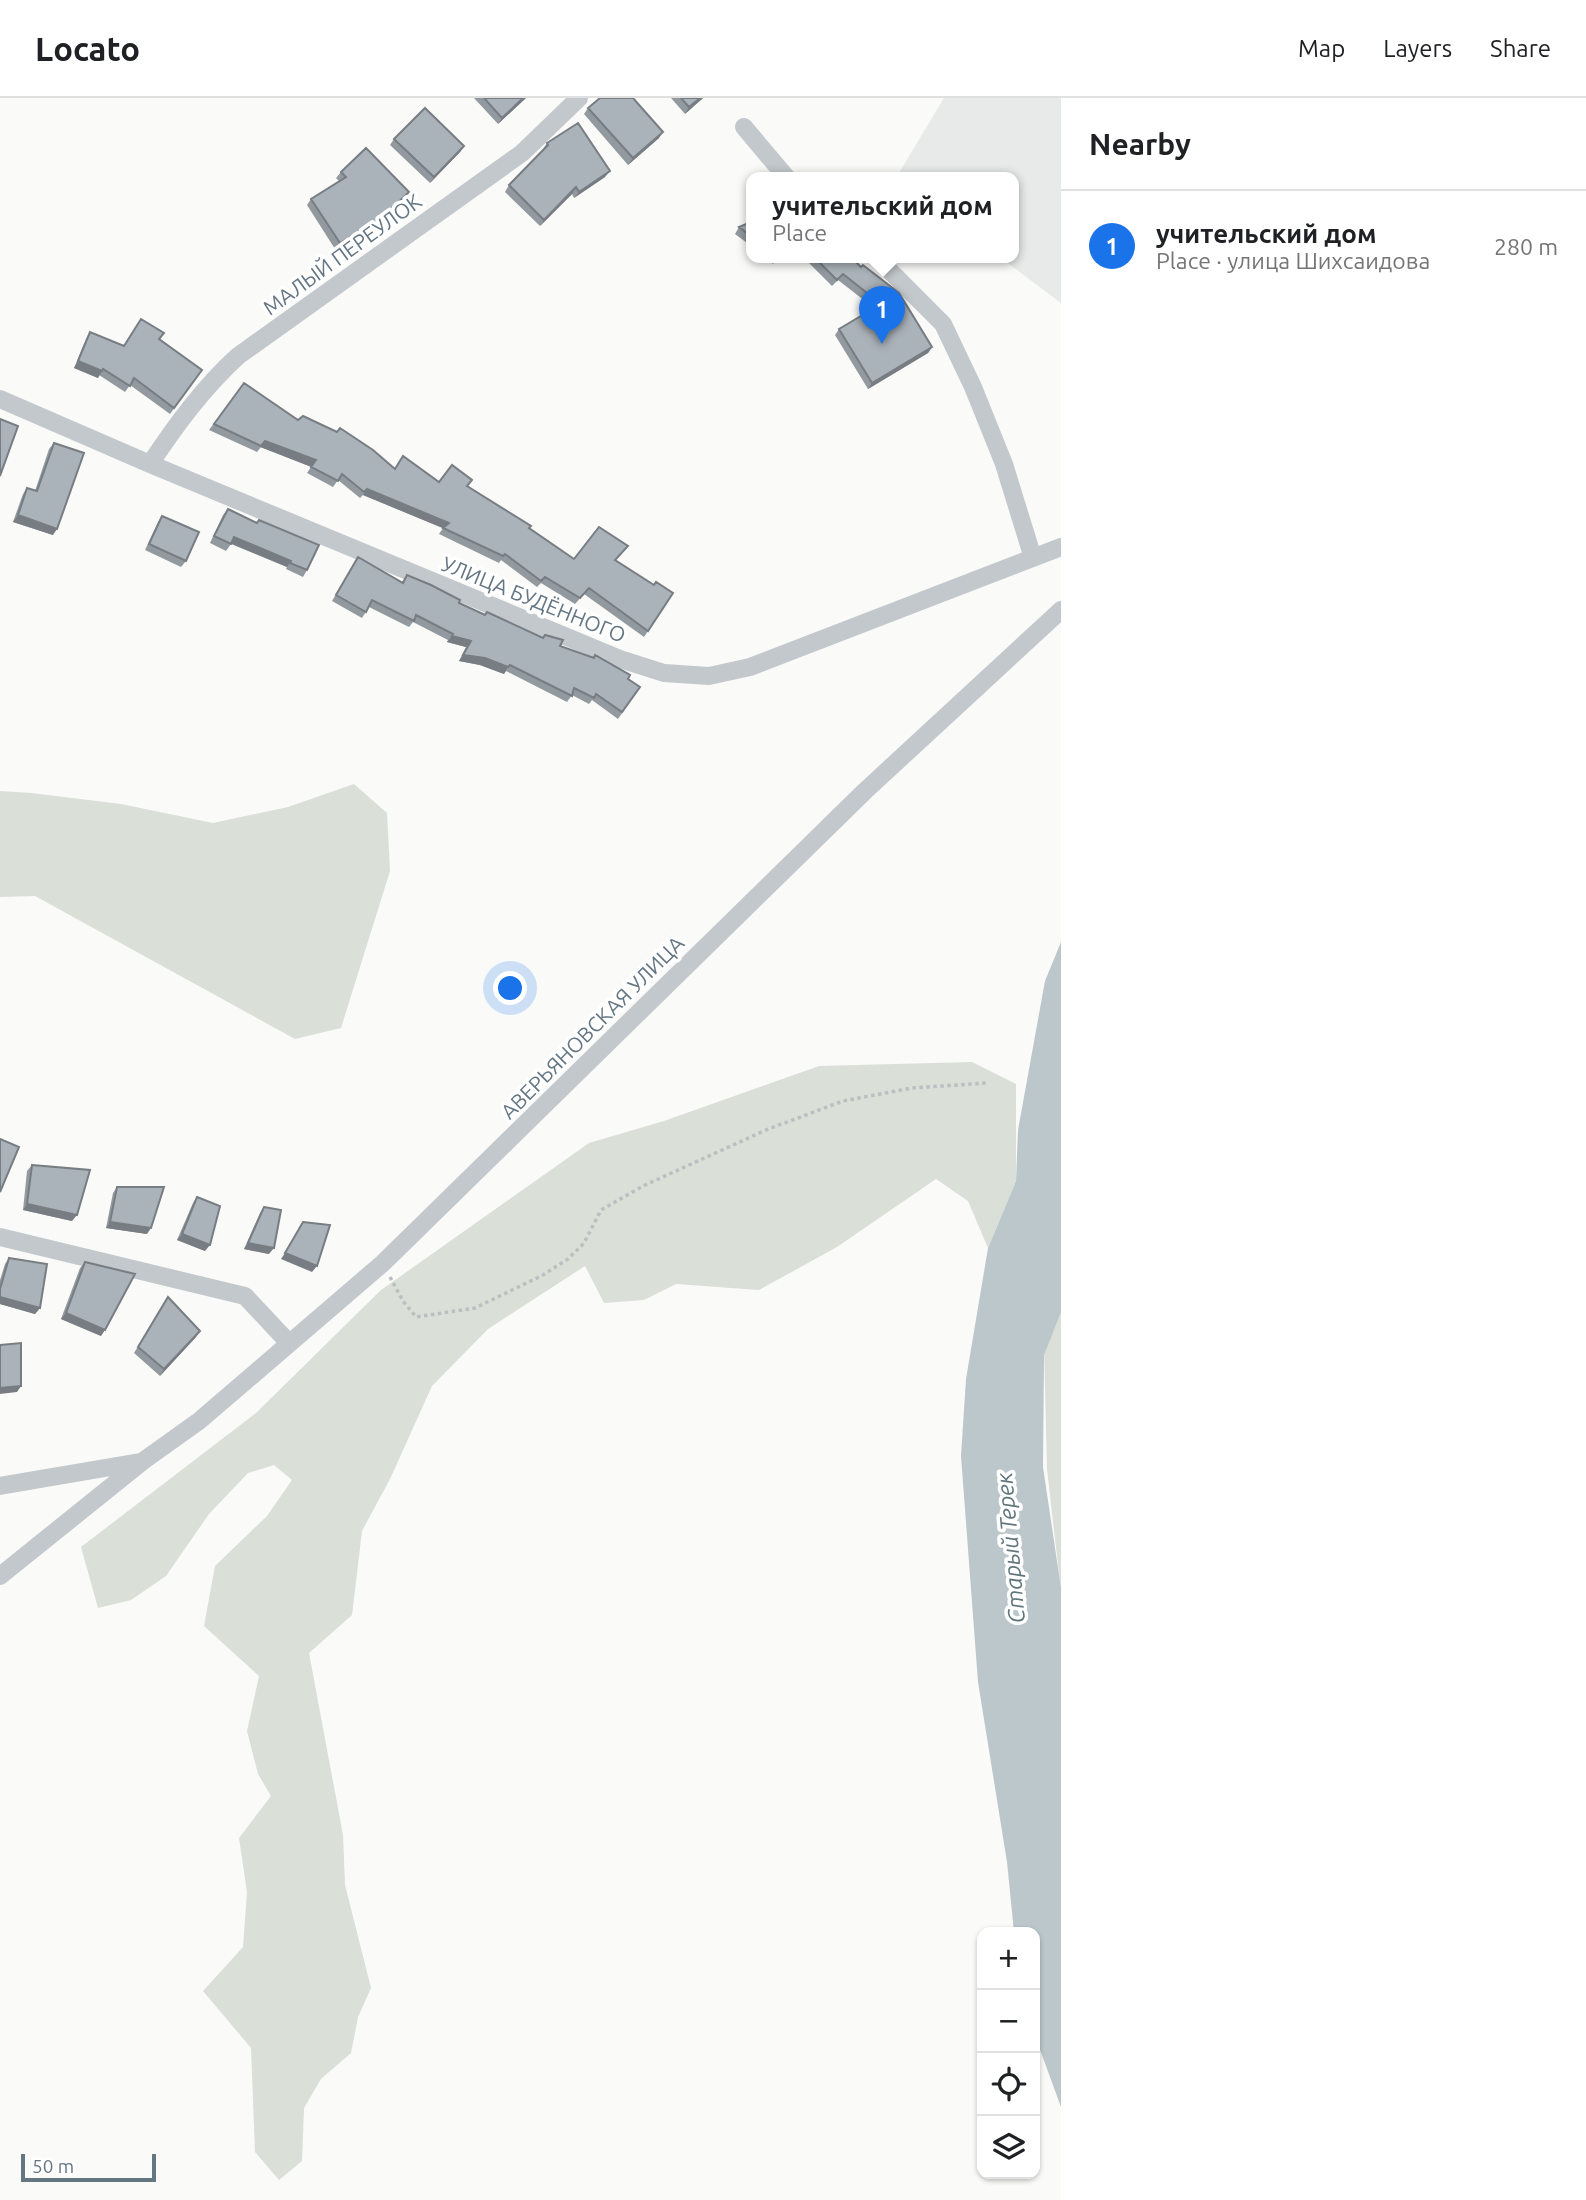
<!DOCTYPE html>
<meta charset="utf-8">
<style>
body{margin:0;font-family:Ubuntu,sans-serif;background:#f6f6f6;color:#202124}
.controls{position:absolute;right:21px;bottom:21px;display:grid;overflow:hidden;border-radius:14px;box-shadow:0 2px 5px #0004}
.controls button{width:63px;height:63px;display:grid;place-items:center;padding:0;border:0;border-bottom:2px solid #e0e0e0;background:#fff;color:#202124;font:35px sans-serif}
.scale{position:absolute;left:21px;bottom:18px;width:135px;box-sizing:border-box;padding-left:7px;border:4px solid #657683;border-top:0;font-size:19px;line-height:24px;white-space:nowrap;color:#657683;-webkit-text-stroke:5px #fff;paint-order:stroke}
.you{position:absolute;left:511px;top:891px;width:24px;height:24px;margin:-18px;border:5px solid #fff;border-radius:50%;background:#1a73e8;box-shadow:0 0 0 10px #1a73e833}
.badge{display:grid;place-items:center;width:46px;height:46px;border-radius:50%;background:#1a73e8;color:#fff;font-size:23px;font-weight:700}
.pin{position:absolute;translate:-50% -58px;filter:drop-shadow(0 2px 4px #0008)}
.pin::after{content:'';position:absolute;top:37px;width:24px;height:21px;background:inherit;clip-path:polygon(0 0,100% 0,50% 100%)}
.popup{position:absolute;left:746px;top:74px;width:273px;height:91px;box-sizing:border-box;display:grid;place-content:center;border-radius:14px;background:#fff;filter:drop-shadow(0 2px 5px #0005);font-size:23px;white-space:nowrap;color:#757577}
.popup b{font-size:26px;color:#202124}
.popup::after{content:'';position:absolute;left:50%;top:100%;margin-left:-14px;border:14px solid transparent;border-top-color:#fff}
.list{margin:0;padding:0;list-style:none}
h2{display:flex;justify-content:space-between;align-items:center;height:91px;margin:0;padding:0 28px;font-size:30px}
h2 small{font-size:23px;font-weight:400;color:#757577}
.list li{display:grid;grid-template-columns:46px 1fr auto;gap:21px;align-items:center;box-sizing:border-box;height:112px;padding:0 28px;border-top:2px solid #e0e0e0}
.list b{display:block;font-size:26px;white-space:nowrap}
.list p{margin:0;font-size:23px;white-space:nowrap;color:#757577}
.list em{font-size:23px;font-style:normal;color:#757577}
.icon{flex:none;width:38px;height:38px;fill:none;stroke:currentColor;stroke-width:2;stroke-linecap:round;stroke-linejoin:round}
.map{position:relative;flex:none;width:1061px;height:2102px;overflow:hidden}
header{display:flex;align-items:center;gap:42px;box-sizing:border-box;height:98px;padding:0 35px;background:#fff;border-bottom:2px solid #e0e0e0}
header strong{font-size:33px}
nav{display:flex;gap:38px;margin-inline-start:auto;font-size:24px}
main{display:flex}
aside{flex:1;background:#fff}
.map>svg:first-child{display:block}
.built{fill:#e8e9e9}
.green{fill:#dadfd7}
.water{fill:#bbc7cb}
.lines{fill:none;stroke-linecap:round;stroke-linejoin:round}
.path{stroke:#bbbfc2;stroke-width:3.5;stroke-dasharray:3.5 3.5;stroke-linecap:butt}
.minor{stroke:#c3c8cc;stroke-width:18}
.wall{fill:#929a9f}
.shaded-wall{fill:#777d82}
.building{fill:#aab3b9;stroke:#777d82;stroke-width:2}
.labels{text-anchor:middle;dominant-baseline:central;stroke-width:7;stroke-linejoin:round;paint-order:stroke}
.street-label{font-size:21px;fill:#657683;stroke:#fff}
.water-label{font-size:23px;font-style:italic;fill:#60757c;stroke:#fff}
</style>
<header>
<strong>Locato</strong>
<nav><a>Map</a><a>Layers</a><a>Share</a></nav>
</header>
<main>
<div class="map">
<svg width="1061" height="2102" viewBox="0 0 1061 2102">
<rect width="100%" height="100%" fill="#fafaf8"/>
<path class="built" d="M944 0H1061V205L1001 160H1013V80H896Z"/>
<path class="green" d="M354 686 387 715 390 773 341 930 295 941 35 798 0 799V693L31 695 121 706 213 725 288 709Z
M972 964 1016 986V1083L988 1150 968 1103 936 1081 837 1149 759 1192 676 1186 644 1202 604 1205 585 1168 488 1231 432 1288 390 1381 362 1433 352 1517 309 1555 343 1737 345 1787 371 1890 358 1919 351 1955 321 1981 304 2010 302 2063 279 2082 255 2054 251 1950 203 1893 243 1849 247 1794 239 1740 271 1698 258 1676 247 1633 259 1578 204 1528 215 1468 267 1418 292 1382 274 1367 248 1375 209 1416 166 1478 131 1502 98 1510 81 1449 256 1315 381 1192 589 1045 664 1023 819 968Z
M1061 1206V1493L1047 1371 1044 1248Z"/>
<path class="water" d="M1061 844V1214L1044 1257 1043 1369 1061 1490V2009L1035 1938V1834H1014L1007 1764 978 1584 961 1358 966 1281 988 1150 1016 1083 1018 1032 1045 883Z"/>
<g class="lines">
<path class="path" d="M390 1179 403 1203 416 1219 475 1210 543 1177 568 1161 584 1145 601 1112 643 1088 766 1032 843 1003 912 990 987 985"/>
<path class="minor" d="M744 29 787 80
M877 160 943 226 973 289 1004 366 1033 460
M0 301 150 366 620 561 664 575 709 578 750 569 1061 449
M150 366C176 327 203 290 238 258L522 55 579 0
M0 1139 245 1198 289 1245
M0 1388 140 1364
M0 1478 143 1363 199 1323 383 1165 865 693 1061 512"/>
</g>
<path class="wall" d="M474 0H526L498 26Z
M671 0H703L685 16Z
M588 10 659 40 628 67 584 16Z
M394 41 464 48 460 54 430 85 390 47Z
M547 45 605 79 574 100 572 96 540 128 505 94 509 87 543 52V51Z
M341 74 409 94 405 101 379 125 335 151 307 107 311 101 339 83 336 80Z
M751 124V148L735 136 739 129Z
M766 160H777L773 166Z
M813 160H852L932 249 928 255 868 291 835 237 839 231 874 210 838 182 832 188 809 165Z
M90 234 123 248 159 241 202 272 170 316 130 287 125 294 99 277 98 280 74 270 86 241Z
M244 285 298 322 395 371 439 384 467 388 574 461 628 448 616 462 648 533 644 539 584 496 575 506 541 485 537 489 501 462 499 465 439 436 443 430 363 397 360 400 338 382 333 389 307 375 311 369 261 349 257 354 209 332Z
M54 345 53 437 13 424 23 396 27 390 35 393 49 351Z
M228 411 257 425 259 422 307 472 303 479 286 471 287 469 231 446 226 453 210 445 223 417Z
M162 418 186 463 181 469 145 452 158 424Z
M358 459 402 484 407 477 459 505 560 548 628 581 640 589 618 621 592 602 589 606 572 597 567 604 506 573 504 576 480 567 459 563 466 549 447 544 448 542 413 524 409 529 369 509 362 520 332 503Z
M32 1067 72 1123 23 1112 27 1073Z
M117 1089 147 1136 106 1130 113 1095Z
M197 1099 205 1153 177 1142 193 1105Z
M264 1109 269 1156 244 1151 260 1115Z
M9 1160 40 1210 35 1216 0 1206V1182L5 1166Z
M85 1164 101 1238 61 1221 80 1170Z
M168 1199 196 1239 160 1278 134 1255Z"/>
<path class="shaded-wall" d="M523 0H526L498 26 502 20Z
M700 0H703L685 16 689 9Z
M663 34 659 40 628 67 633 60Z
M464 48 460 54 430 85 434 79Z
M610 73 605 79 574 100 579 94Z
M576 89 572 96 540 128 544 122Z
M409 94 405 101 379 125 335 151 340 145Z
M932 249 928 255 868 291 872 285Z
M78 263 102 273 98 280 74 270Z
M265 343 316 362 312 369 260 349Z
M367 391 449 425 445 431 363 397Z
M18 417 57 431 53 437 13 424Z
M234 439 291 463 287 469 230 445Z
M452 538 471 543 466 549 447 544Z
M463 557 485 560 508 569 504 576 480 567 459 563Z
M27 1106 77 1117 72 1123 23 1112Z
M110 1124 151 1130 147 1136 106 1130Z
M182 1136 210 1147 205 1153 177 1142Z
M248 1145 274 1150 269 1156 244 1151Z
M285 1155 317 1168 312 1174 281 1161Z
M0 1199 40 1210 35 1216 0 1206Z
M66 1215 105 1232 101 1238 61 1221Z
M200 1233 196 1239 160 1278 164 1271Z
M21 1288 17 1294 0 1296V1290Z"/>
<path class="building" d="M484 0H523L502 20Z
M600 0H633L663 34 633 60 588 10Z
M681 0H700L689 9Z
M425 10 464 48 434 79 394 41Z
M578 25 610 73 579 94 576 89 544 122 509 87 548 47 547 45Z
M366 50 409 94 383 119 340 145 311 101 346 79 341 74Z
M751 124V138L739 129Z
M815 160H852L861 169 863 167 899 195 932 249 872 285 839 231 881 206 843 176 837 182Z
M141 221 164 235 159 241 202 272 174 310 134 280 130 288 103 271 102 273 78 263 90 234 124 248Z
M244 285 298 322 303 318 337 334 340 330 373 352 395 371 403 358 439 384 452 367 472 382 467 388 531 428 529 430 574 461 599 429 628 448 615 462 654 487 656 484 673 495 648 533 589 490 580 500 545 479 541 483 505 456 503 458 443 430 449 425 367 391 364 394 342 376 338 383 311 369 316 362 265 343 261 348 214 326Z
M0 321 18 328 0 378Z
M54 345 84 355 57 431 18 417 27 390 37 393Z
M228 411 257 425 259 422 319 447 307 472 290 465 291 463 234 439 231 446 214 438Z
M162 418 199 434 186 463 149 446Z
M358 459 403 485 407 477 431 487 460 502 459 505 485 517 487 514 543 540 545 537 563 542 560 548 594 560 595 557 630 577 628 581 640 589 622 614 596 596 594 600 574 590 572 598 510 567 508 569 485 560 463 557 471 543 452 538 453 536 416 517 414 523 372 502 366 514 336 497Z
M0 1041 19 1049 0 1094Z
M32 1067 90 1072 77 1117 27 1106Z
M117 1089H164L151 1130 110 1124Z
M197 1099 220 1108 210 1147 182 1136Z
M264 1109 281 1112 274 1150 248 1145Z
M303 1124 330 1127 317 1168 285 1155Z
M9 1160 47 1166 40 1210 0 1199V1191Z
M85 1164 135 1176 105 1232 66 1215Z
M168 1199 200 1233 164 1271 138 1249Z
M21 1245V1288L0 1290V1247Z"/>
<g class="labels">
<g class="street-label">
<text transform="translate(342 156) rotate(-36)">МАЛЫЙ ПЕРЕУЛОК</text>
<text transform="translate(534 501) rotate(22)">УЛИЦА БУДЁННОГО</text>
<text transform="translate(592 929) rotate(-45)">АВЕРЬЯНОВСКАЯ УЛИЦА</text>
</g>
<g class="water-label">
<text transform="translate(1010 1450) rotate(-95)">Старый Терек</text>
</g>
</g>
</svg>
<div class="controls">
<button>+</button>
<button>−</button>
<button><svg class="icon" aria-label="locate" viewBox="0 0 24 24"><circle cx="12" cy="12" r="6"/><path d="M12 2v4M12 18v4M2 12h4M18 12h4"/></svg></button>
<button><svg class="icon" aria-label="layers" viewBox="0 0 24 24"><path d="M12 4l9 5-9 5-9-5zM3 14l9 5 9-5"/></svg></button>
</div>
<div class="scale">50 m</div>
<div class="you"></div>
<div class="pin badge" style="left:882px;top:246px">1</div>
<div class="popup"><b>учительский дом</b>Place</div>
</div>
<aside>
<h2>Nearby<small></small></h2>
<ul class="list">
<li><span class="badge">1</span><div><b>учительский дом</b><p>Place · улица Шихсаидова</p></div><em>280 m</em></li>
</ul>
</aside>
</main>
